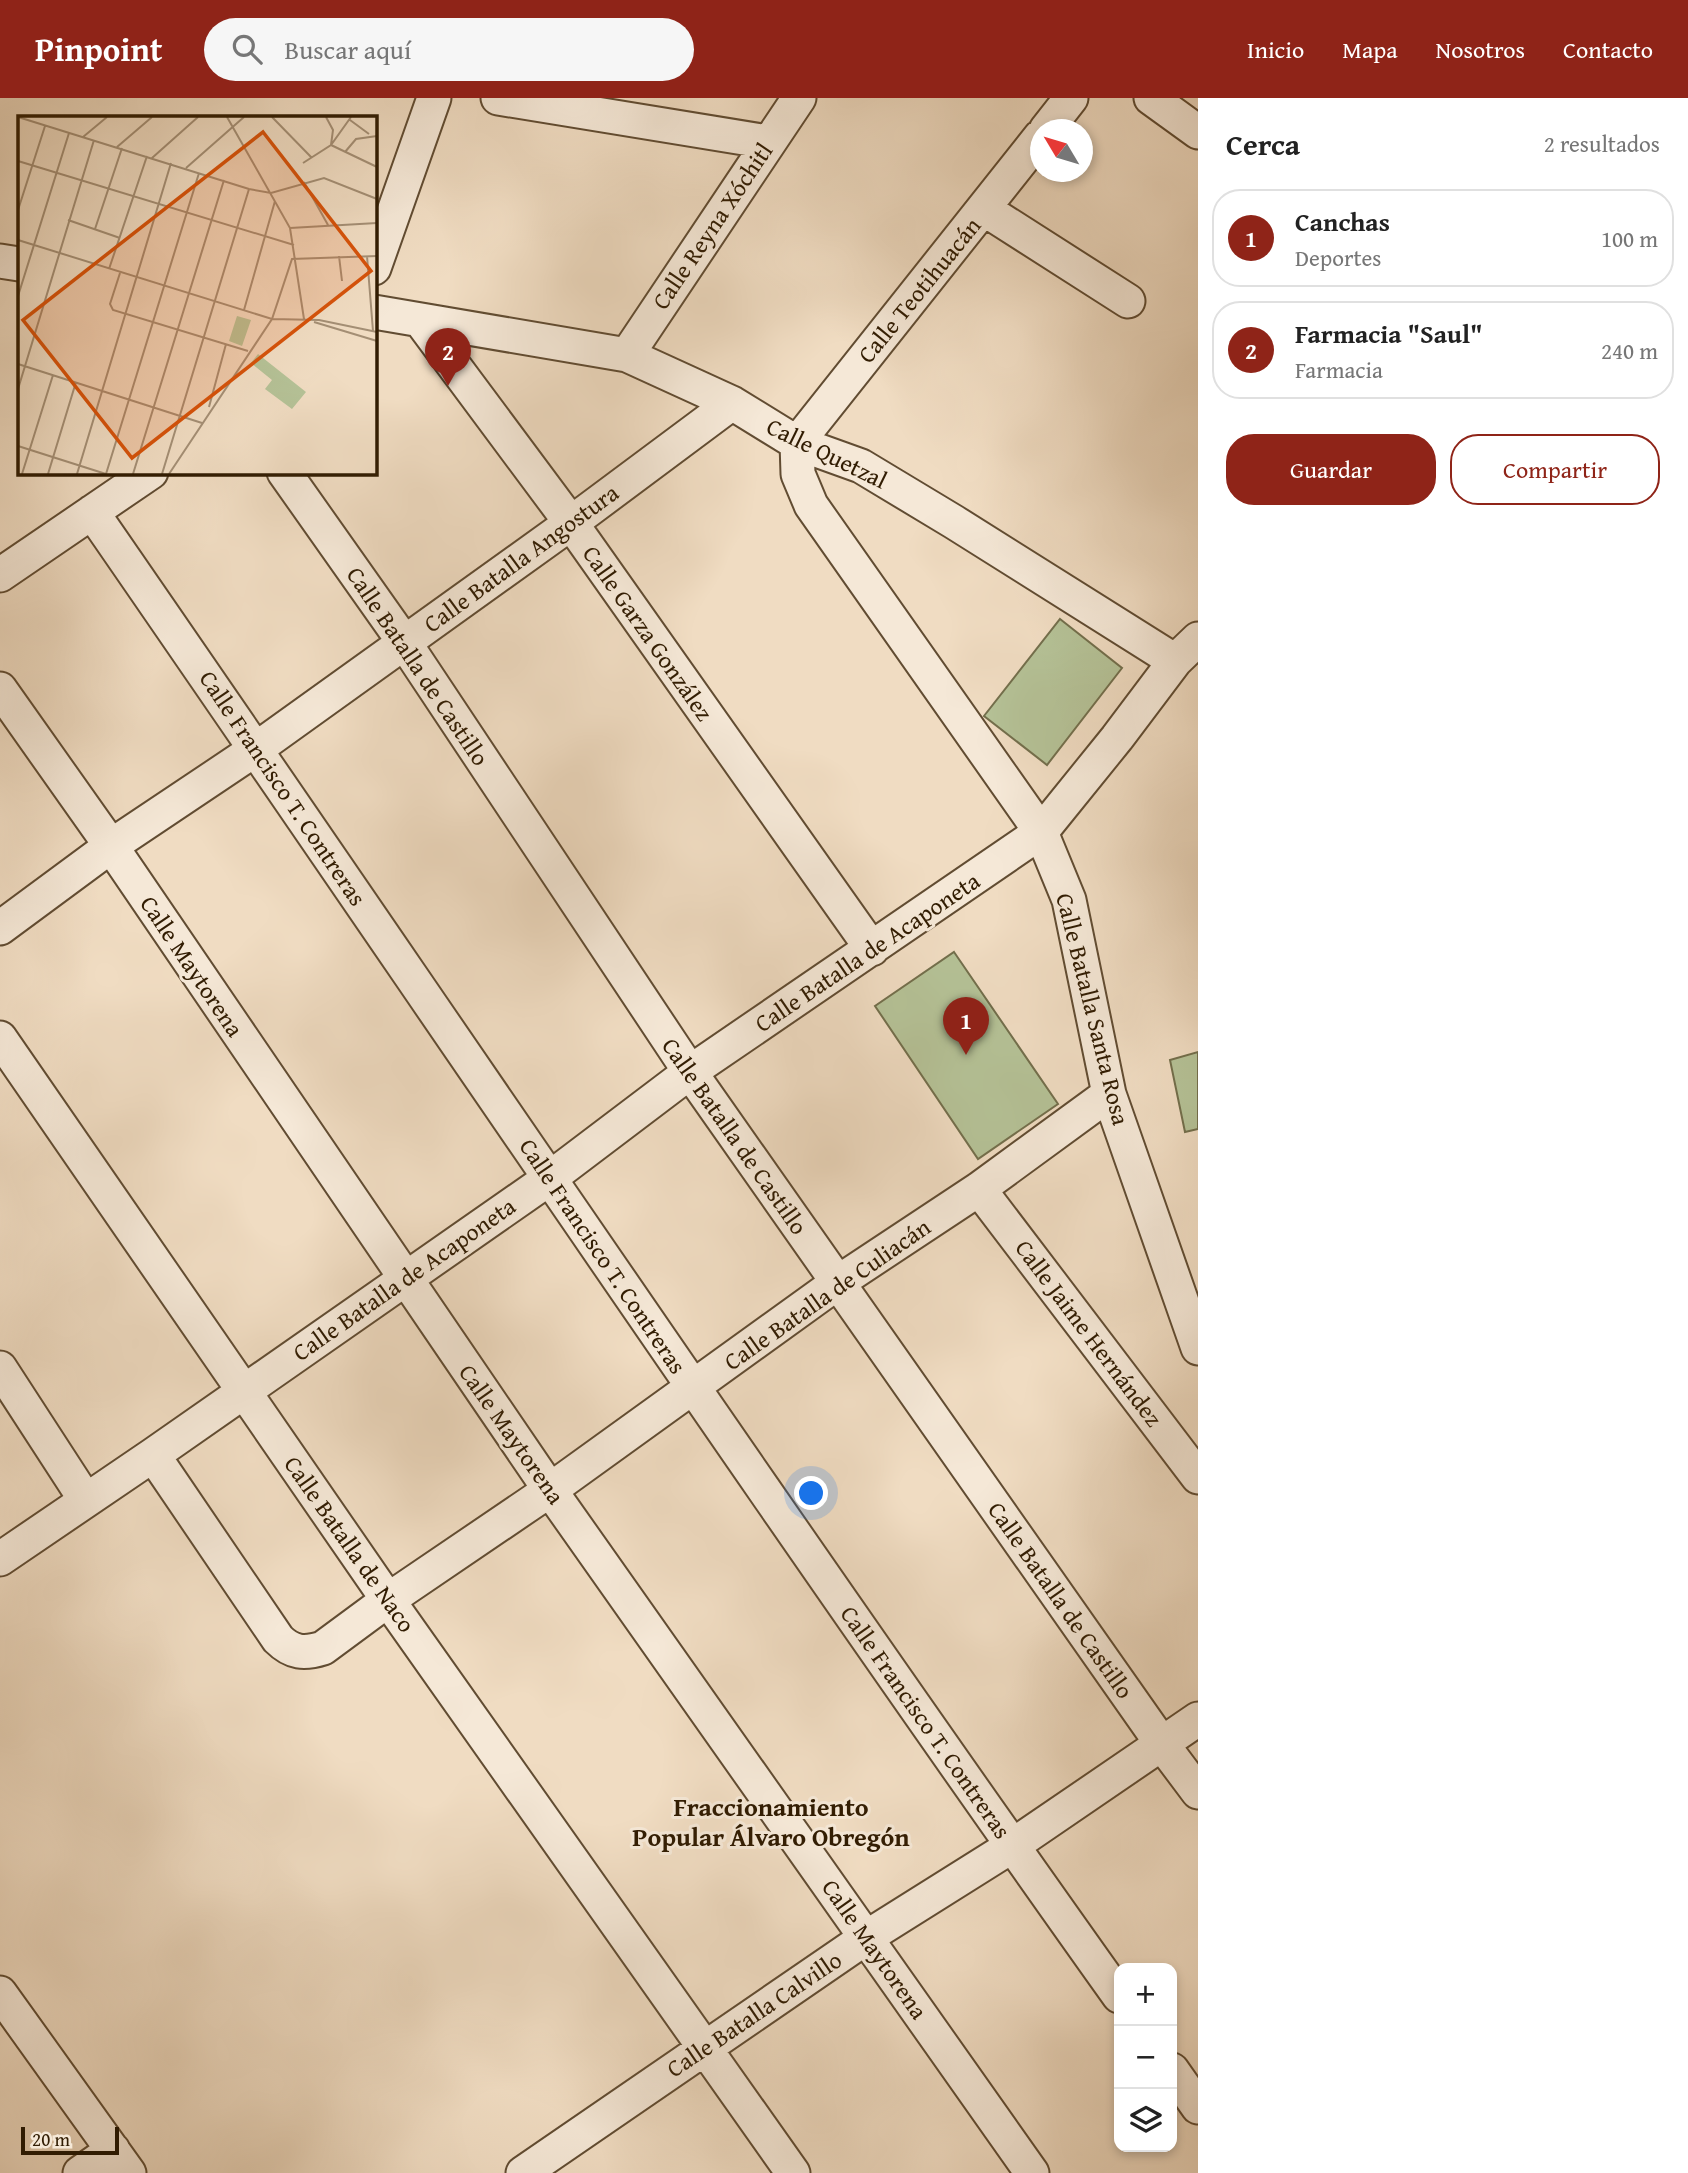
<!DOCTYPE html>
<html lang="es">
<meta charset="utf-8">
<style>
body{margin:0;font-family:"Gentium Book Plus",serif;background:#f6f6f6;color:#222}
.controls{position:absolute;right:21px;bottom:21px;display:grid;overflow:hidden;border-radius:14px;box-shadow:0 4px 10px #0003}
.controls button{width:63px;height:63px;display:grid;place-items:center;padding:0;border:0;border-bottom:2px solid #e0e0e0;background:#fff;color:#222;font:35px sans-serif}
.compass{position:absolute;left:1030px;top:21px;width:63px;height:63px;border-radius:50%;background:#fff;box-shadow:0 4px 10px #0003;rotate:308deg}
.scale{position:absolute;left:21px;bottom:18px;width:98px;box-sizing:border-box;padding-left:7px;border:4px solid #311c02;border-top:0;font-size:19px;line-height:24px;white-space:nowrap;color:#311c02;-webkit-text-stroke:5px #f5e8d7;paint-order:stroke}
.you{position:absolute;left:812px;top:1396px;width:24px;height:24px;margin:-18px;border:5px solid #fff;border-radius:50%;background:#1a73e8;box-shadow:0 0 0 10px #1a73e833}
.badge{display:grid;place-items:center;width:46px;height:46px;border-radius:50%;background:#8f2418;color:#fff;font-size:23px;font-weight:700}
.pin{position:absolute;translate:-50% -58px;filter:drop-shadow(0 2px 4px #0008)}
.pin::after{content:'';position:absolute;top:37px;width:24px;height:21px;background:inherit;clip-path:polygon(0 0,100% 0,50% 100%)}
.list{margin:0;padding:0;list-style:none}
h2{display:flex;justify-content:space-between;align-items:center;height:91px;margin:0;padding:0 28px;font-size:30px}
h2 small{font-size:23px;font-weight:400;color:#767676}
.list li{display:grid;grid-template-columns:46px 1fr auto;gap:21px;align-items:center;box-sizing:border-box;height:98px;margin:0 14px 14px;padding:0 14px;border:2px solid #e0e0e0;border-radius:28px}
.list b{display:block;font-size:26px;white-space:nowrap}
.list p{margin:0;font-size:23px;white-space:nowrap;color:#767676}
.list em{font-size:23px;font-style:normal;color:#767676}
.actions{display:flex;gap:14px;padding:21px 28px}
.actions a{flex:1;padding:16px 0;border:2px solid #8f2418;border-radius:28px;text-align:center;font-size:24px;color:#8f2418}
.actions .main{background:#8f2418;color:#fff}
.icon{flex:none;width:38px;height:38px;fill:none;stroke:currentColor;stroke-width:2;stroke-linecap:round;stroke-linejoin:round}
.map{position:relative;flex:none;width:1198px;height:2075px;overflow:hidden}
header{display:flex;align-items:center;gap:42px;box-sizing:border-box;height:98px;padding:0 35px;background:#8f2418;color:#fff}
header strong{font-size:33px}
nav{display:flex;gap:38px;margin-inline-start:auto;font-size:24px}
.search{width:490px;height:63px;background:#f6f6f6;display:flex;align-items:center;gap:18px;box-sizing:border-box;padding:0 24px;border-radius:38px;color:#767676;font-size:26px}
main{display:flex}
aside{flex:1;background:#fff}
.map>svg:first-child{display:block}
.green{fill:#b5c297;stroke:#736f4c;stroke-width:2}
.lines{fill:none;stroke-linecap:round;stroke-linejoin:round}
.minor-casing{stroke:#614c32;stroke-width:37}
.minor{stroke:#f5e8d7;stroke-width:33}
.labels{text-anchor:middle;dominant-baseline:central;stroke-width:6;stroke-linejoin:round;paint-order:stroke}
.street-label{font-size:24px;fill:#311c02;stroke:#f5e8d7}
.neighbourhood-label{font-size:26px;font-weight:bold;fill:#311c02;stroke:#f5e8d7}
.inset-road{fill:none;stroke:#a48f75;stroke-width:2}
.view{fill:#d6530b;fill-opacity:0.15;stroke:#d6530b;stroke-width:3.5}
.inset-edge{fill:none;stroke:#311c02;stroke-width:3.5}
</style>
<header>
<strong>Pinpoint</strong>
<div class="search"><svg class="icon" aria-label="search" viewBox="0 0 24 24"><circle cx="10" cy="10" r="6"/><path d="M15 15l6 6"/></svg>Buscar aquí</div>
<nav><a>Inicio</a><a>Mapa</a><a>Nosotros</a><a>Contacto</a></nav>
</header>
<main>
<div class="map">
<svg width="1198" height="2075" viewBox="0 0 1198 2075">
<rect width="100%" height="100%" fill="#f0dcc2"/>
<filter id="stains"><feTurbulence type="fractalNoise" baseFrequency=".00286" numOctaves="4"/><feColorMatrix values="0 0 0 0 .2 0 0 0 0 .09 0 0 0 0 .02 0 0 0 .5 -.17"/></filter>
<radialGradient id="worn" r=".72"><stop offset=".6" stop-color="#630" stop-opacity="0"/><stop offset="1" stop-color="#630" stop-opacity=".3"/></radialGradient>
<path class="green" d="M1060 521 1122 570 1047 667 984 618Z
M954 854 1058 1006 978 1061 875 908Z
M1198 954V1031L1185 1034 1170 962Z"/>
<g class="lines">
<defs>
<path id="minor" d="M498 0 768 44
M1151 0 1198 34
M1046 32 1071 0
M1040 39 797 345 798 376 811 407 1041 734 1069 802 1109 996 1198 1250
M984 111 1128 203
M0 163 19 166
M374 170 434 0
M374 214 627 257 732 305 797 345 861 368 954 424 1175 563
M420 222 571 425 872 851
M627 257 799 0
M284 374 404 544 690 974 1162 1646 1198 1694
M92 414C434 909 770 1408 1119 1898
M0 477 151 374
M0 591 111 748 550 1392 1032 2075
M0 830 111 748 256 651 571 425 732 305
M0 940 388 1502 793 2075
M979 1091 1198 1379
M0 1270 85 1401
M153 1357 278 1541C292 1555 304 1556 323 1550L388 1502 550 1392 837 1185 979 1091 1109 996
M0 1461 153 1357 550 1080 690 974 1041 734 1117 640 1175 563 1198 541
M0 1895 129 2075
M1172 1972 1198 2009
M80 2075 113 2052
M523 2075 867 1839 1012 1748 1198 1621"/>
</defs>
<use href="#minor" class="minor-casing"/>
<use href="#minor" class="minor"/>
</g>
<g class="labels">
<g class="street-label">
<text transform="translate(712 128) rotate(-56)">Calle Reyna Xóchitl</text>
<text transform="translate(919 192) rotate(-51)">Calle Teotihuacán</text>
<text transform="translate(827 355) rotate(26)">Calle Quetzal</text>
<text transform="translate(521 460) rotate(-36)">Calle Batalla Angostura</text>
<text transform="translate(648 535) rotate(55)">Calle Garza González</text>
<text transform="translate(418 568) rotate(56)">Calle Batalla de Castillo</text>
<text transform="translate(283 690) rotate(56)">Calle Francisco T. Contreras</text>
<text transform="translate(867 854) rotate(-34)">Calle Batalla de Acaponeta</text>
<text transform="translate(192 868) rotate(56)">Calle Maytorena</text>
<text transform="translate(1093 911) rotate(76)">Calle Batalla Santa Rosa</text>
<text transform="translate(735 1038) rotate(55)">Calle Batalla de Castillo</text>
<text transform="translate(603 1158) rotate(56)">Calle Francisco T. Contreras</text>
<text transform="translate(404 1181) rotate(-35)">Calle Batalla de Acaponeta</text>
<text transform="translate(827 1196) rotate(-35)">Calle Batalla de Culiacán</text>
<text transform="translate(1089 1235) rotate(53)">Calle Jaime Hernández</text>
<text transform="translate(512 1336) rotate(55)">Calle Maytorena</text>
<text transform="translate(350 1446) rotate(55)">Calle Batalla de Naco</text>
<text transform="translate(1061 1502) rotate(55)">Calle Batalla de Castillo</text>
<text transform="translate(926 1624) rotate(55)">Calle Francisco T. Contreras</text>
<text transform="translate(875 1851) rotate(55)">Calle Maytorena</text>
<text transform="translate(754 1916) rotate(-34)">Calle Batalla Calvillo</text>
</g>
<g class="neighbourhood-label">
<text x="771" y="1708">Fraccionamiento<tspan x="771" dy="30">Popular Álvaro Obregón</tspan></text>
</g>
</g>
<g transform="translate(18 18)">
<rect width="359" height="359" fill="#f0dcc2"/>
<path d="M219 200 233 204 224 230 211 225ZM240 238 288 276 274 293 247 273 254 264 233 247Z" fill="#b5c297"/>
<path class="inset-road" d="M0 1 231 73 253 77 306 62 359 83M209 1 272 112 286 203M254 1 294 42M308 1 315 14 313 29M332 4 351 18M65 21 89 1M313 29 359 51M99 31 134 1M327 36 338 23 359 20M134 42 180 1M0 45 276 129M285 47 313 29 333 1M168 52 226 1M286 66 310 109M0 94 27 10M50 104 102 122M272 112 359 107M77 113 104 32M0 124 254 203 301 204 359 216M321 140 324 165M349 140 355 215M91 153 129 40M102 157 92 188 95 194 230 235M0 180 51 17M226 194 257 85M296 206 359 225M0 248 184 307M0 273 76 24M191 291 208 228M0 330 88 358M4 358 35 259M30 358 58 266M59 358 153 47M88 358 181 57M115 358 206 64M144 358 231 73M151 358 254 203 274 143 359 140"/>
<path class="view" d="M245 16 353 155 114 342 5 204Z"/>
<rect width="359" height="359" class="inset-edge"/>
</g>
<rect width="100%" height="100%" filter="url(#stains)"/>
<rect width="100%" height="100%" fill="url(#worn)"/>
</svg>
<div class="controls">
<button>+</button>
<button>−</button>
<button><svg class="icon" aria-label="layers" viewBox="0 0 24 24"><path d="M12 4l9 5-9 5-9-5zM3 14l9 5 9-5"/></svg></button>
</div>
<svg class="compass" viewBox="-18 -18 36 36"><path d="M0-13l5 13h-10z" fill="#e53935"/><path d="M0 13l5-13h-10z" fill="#767676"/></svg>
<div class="scale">20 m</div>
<div class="you"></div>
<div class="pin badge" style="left:966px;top:957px">1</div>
<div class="pin badge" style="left:448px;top:288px">2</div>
</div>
<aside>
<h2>Cerca<small>2 resultados</small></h2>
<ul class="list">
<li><span class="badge">1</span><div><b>Canchas</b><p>Deportes</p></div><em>100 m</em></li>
<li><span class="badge">2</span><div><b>Farmacia &quot;Saul&quot;</b><p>Farmacia</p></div><em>240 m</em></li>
</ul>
<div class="actions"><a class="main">Guardar</a><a>Compartir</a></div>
</aside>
</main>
